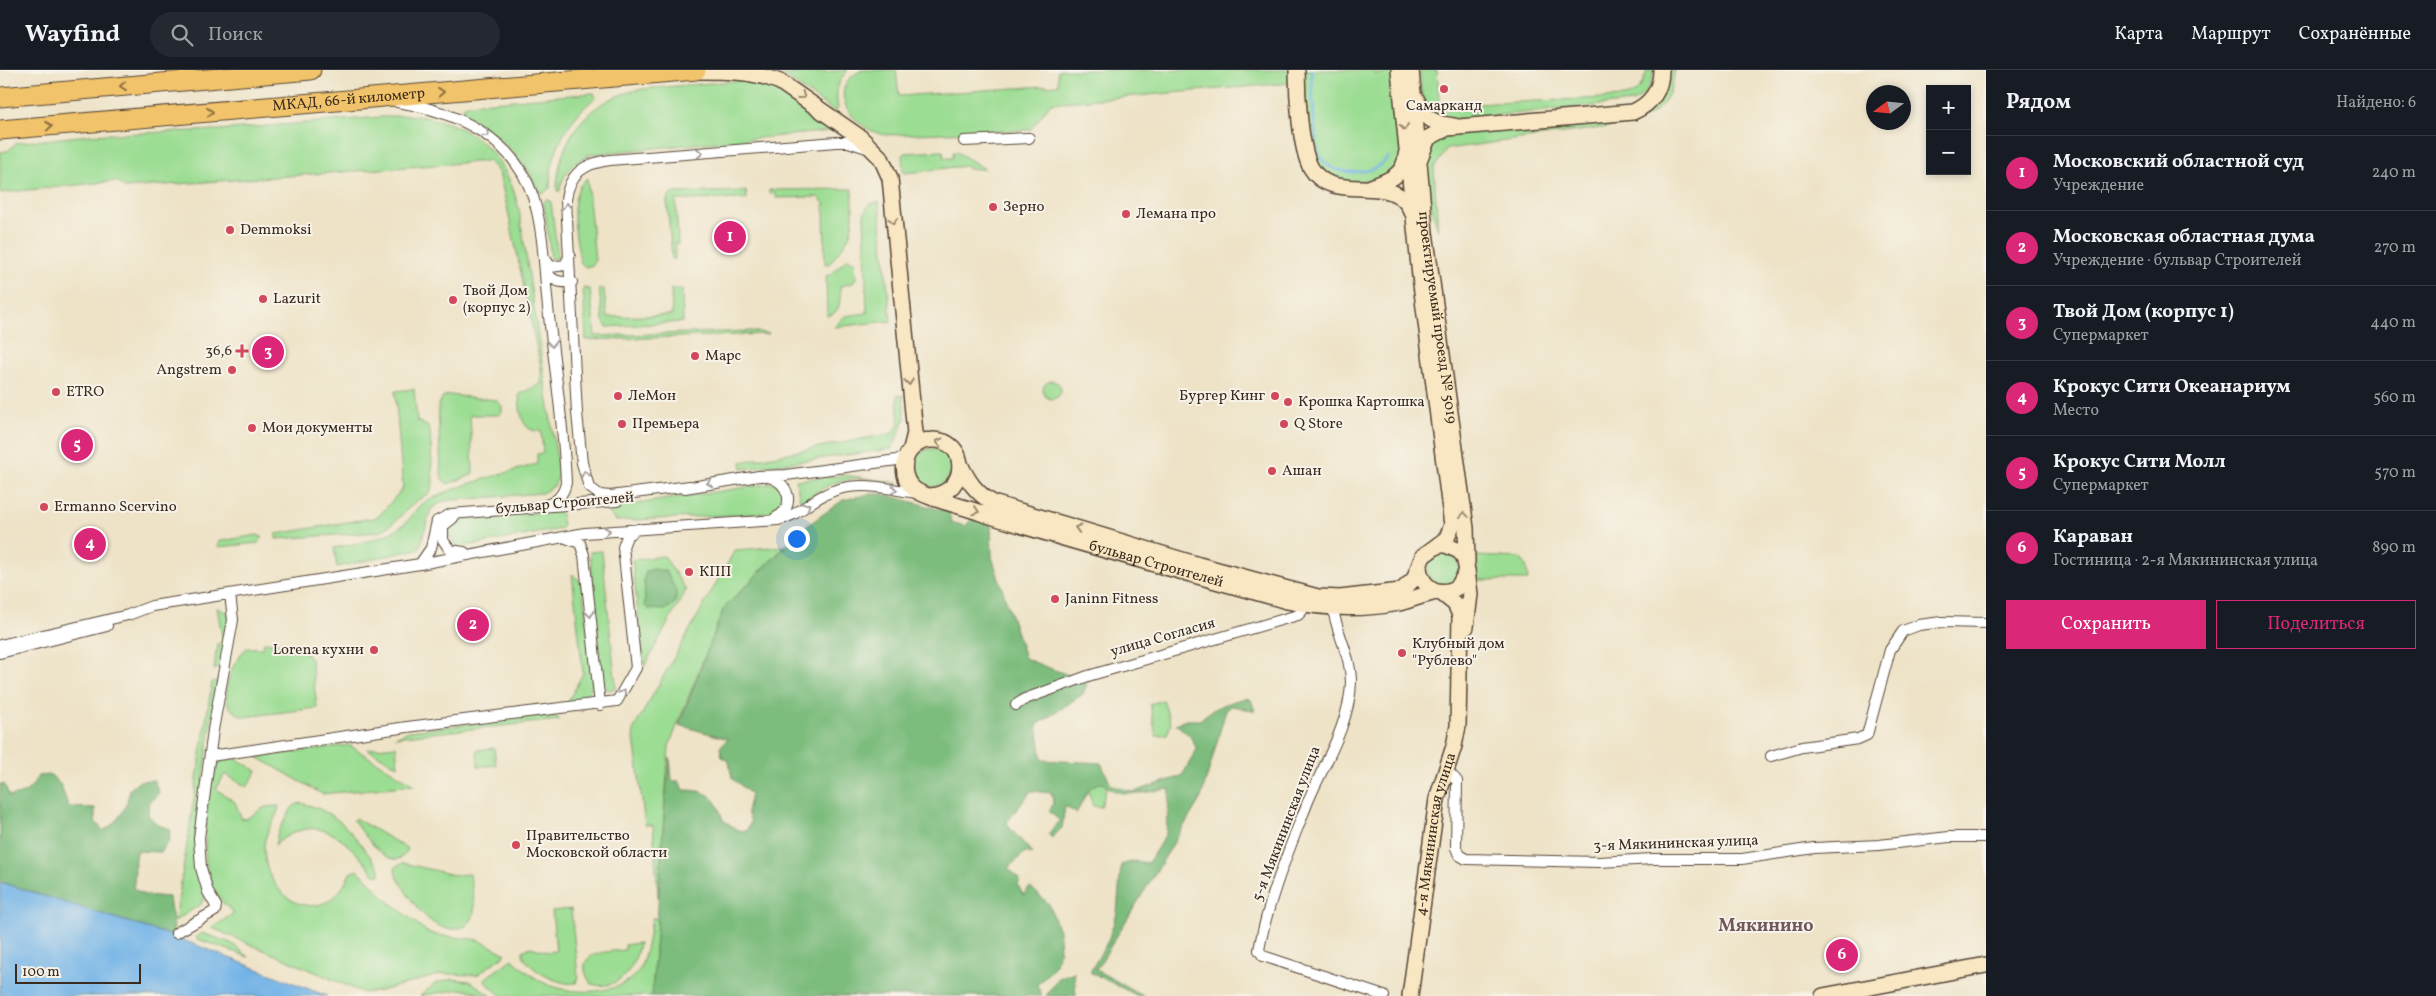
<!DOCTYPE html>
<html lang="ru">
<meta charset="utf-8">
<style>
body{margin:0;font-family:Vollkorn,serif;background:#242831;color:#f1f3f6}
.controls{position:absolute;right:15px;top:15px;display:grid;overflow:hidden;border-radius:0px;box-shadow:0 2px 8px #0003}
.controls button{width:45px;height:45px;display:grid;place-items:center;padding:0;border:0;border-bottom:1px solid #363941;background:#171b24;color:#f1f3f6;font:25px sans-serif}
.compass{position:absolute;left:1866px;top:15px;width:45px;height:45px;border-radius:50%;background:#171b24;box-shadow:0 2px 8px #0003;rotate:255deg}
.scale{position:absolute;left:15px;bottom:12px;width:126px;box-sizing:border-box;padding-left:5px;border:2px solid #3b2a1e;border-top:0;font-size:14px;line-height:18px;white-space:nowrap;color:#3b2a1e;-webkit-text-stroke:4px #f7f3e8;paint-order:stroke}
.you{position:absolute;left:796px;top:468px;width:18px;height:18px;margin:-12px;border:4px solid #fff;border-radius:50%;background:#1a73e8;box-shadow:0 0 0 8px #1a73e833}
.badge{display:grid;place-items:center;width:32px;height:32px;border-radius:50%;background:#db2777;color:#fff;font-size:16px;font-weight:700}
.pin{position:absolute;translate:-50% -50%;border:2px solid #fff;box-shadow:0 1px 5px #0006}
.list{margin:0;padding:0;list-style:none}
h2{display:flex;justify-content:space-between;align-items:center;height:65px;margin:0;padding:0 20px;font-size:21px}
h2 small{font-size:16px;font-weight:400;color:#9ea1a6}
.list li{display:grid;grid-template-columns:32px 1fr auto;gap:15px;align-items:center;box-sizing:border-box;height:75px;padding:0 20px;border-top:1px solid #363941}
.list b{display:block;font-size:19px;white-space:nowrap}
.list p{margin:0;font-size:16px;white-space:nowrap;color:#9ea1a6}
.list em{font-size:16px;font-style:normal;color:#9ea1a6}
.actions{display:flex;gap:10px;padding:15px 20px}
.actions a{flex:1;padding:11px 0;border:1px solid #db2777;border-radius:0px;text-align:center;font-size:18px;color:#db2777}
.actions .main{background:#db2777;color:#fff}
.icon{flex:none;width:28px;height:28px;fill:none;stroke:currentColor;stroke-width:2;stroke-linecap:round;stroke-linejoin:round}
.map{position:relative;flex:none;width:1986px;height:926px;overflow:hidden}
header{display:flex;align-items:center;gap:30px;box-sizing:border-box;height:70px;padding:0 25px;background:#171b24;border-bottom:1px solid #363941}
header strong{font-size:24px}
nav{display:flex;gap:28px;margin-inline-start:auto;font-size:18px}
.search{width:350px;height:45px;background:#242831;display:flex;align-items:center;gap:12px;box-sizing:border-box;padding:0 18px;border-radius:28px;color:#9ea1a6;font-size:19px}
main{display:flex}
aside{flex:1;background:#171b24}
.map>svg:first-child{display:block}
.green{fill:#9bdd93;stroke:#6b8458}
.forest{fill:#7cbc7d;stroke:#5c734e}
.water{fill:#73b4e7;stroke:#576f82}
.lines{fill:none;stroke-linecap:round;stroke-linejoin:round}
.stream{stroke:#73b4e7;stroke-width:2.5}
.street-casing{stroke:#564637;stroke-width:12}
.secondary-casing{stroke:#564637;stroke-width:18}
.highway-casing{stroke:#564637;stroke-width:21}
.street{stroke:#fff;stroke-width:10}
.secondary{stroke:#f9e7c3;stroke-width:15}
.highway{stroke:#f1c36a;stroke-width:19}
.oneway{stroke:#8d6f40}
.oneway2{stroke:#9a8870}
.oneway3{stroke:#a79f9a}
.poi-dot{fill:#d1495b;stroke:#f7f3e8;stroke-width:2}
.labels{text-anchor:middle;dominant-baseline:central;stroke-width:4;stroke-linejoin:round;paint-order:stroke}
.street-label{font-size:15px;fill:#3b2a1e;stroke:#f7f3e8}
.poi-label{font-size:15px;fill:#3b2a1e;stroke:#f7f3e8;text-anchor:start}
.quarter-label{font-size:18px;font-weight:bold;fill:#70575d;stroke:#f7f3e8}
</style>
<header>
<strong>Wayfind</strong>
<div class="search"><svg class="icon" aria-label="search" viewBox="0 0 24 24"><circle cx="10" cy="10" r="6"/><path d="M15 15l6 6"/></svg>Поиск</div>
<nav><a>Карта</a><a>Маршрут</a><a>Сохранённые</a></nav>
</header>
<main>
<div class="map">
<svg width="1986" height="926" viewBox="0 0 1986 926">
<rect width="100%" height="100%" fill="#f7f3e8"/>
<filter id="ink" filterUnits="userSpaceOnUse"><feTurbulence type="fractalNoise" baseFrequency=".02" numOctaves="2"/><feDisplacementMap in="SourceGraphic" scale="10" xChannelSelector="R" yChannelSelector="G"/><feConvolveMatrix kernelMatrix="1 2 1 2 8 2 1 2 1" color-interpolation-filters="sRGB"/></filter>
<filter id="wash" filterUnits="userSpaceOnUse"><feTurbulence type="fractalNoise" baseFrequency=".0096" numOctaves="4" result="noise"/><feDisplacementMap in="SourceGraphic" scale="20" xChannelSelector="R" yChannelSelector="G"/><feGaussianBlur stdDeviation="1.12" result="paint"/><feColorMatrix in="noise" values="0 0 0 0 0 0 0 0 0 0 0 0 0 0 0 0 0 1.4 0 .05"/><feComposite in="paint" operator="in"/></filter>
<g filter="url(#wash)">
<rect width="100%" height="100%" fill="#eee3c7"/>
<path class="green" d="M848 0C837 11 835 23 838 38L835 42 782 5Z
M862 0H896L899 26 1058 15V0H1290L1291 13 1051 33 1030 60 885 65C854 60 822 19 862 0Z
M1302 0H1373L1374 4 1396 2 1402 91 1379 109 1346 112 1325 106 1310 81Z
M1420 0H1437L1439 30 1445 35H1452L1625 27C1638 24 1644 12 1647 0L1654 1C1651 16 1646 25 1633 32L1453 50C1423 41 1420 30 1420 0Z
M1668 0H1675C1670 32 1660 42 1630 54L1447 79 1434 98 1438 161 1431 135 1427 90 1431 78 1438 70 1445 67 1474 61 1629 47Z
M757 9 768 10 834 58 832 61 592 84C576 91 562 102 560 121H557C557 68 589 28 642 19Z
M594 23 596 27C567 51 550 80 550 118L543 123 539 122 528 100 505 74 463 41V37L469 34Z
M407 45C468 50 504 78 519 139L559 404 554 416 542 423 443 431 431 439 419 479 337 497 334 478C358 473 383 470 403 455 412 448 416 437 427 431 461 413 501 405 537 394V384L543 383 541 361C520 363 520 340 519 324L541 314V298L508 141 499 103 489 91 125 118 116 111 0 123V82L8 81 16 73 89 65 218 60Z
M943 81 944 88H953V82H957L985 99H968L967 96C945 97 926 102 903 103L902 85 904 83Z
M587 108 595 190 593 195 585 197 580 192C577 169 565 125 587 108Z
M852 119C854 161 856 161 829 194H825L824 133 818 127 776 128V124H769V120Z
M746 121 747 129 676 130 678 174H675V189H672L667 130 671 123Z
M546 129 551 132 558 188 551 189 544 133Z
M879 132 891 251 834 257 845 246 867 243 864 144 869 134Z
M847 189 855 191 856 208 853 213 840 216C840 229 842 243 827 246L826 206 831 204Z
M583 218 590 219 595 266 751 261 769 264 586 270Z
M599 219H604L607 247 672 245 671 219H682L683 252 607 257 603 251Z
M1043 320a9 9 0 1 1 18 0a9 9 0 1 1-18 0Z
M414 319 417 351 427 356 430 361 433 413 430 423C409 432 399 453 379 462L276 469V464L378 447 403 418 395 321Z
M450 325 496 330 502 336V342L499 345H470L473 401 472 405 448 414 442 409 441 403 438 335 444 326Z
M903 325 905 349 892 379 742 399 741 392 893 363 899 353 897 326Z
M913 398a19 19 0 1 1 38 0a19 19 0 1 1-38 0Z
M845 405 899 413C888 413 878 410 867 409 843 406 823 416 805 431L800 430 796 410Z
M774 413 779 416 785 428 779 441 771 443 616 451 610 445V441L615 437Z
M557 441 561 443 563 456 560 459 466 476 456 475 449 466 450 454 460 449Z
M257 465 262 467 259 473 218 477V472L221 471Z
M785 476 724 538 669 676 658 827 653 755H645L633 660 735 480Z
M602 481 616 618 608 620 602 612 590 482Z
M1427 499a16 16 0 1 1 32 0a16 16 0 1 1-32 0Z
M664 486 686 520 644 597 632 490Z
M1477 486 1520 488 1526 495 1528 510H1479Z
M572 504 579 510 583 521 593 612C590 626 581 631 567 634L583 603Z
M217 538 228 543 229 548 221 596 214 600 216 581H218L217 574 223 572Z
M264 572 296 575 311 588 317 638 243 647C237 643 231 641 228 634 222 618 234 588 247 578H262Z
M217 611 198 747 205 827 201 834 175 851 212 612Z
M1163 630 1171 655 1167 664 1156 666 1150 634Z
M550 645 556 646 559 650 395 667 409 661Z
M349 675 414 715 322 724 257 687Z
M396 676 398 696 367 679Z
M494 678 496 695 478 697 477 680Z
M229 688H235L257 701 247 717 225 704 216 719 235 732 241 748 246 749 265 737 279 736C277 751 263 762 264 779 266 833 326 862 350 803L358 800 385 828 427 862 437 865 479 870 506 884 477 905 442 904 380 921 364 923 212 858 234 843C223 834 214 824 209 810 202 790 205 714 217 696 220 691 224 689 229 688Z
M1102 708 1107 715 1101 737 1093 736 1086 714Z
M301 733C343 743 355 768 380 799V805L374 804C346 769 317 739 275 775L278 762 292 738 295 735Z
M355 748 408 779C394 810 363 762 353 750Z
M403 793 454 805 470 804C471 816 475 830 474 842 473 849 469 855 463 857 433 870 408 826 396 805L395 797Z
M571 839 578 907 576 913C560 916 530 901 523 885V881L530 877 549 882 556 881 552 841Z
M652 848H657L652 926H501L483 910 512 889C522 897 531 906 542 912 570 926 622 926 639 900 647 884 649 864 652 848Z
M202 863 231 873 249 887 197 869 196 867Z
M639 873C636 897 619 922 591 914 571 882 603 882 625 880V875Z
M452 909 470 911 492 926 461 919 420 926 436 913Z"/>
<path class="forest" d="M870 424H883L949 442 951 452 965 456 972 449 991 455 992 487 1025 588C1046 598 1067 603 1087 614L1083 624 1037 655 1042 690 1101 693 1111 715 1133 722 1182 706 1197 679 1190 666 1176 654 1186 650H1200C1213 637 1229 632 1246 628L1251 630 1255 641 1232 636 1226 640 1201 728 1096 900 1144 926H1138L1090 902 1108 871 1117 843 1121 795 1134 791 1148 793 1166 764 1170 719C1148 721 1120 731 1103 713 1085 714 1085 731 1076 743L1065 736 1062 758 1052 768 1048 764 1060 751 1049 741 1053 734 1052 723 1031 721 1007 752 1009 757 1033 784 1025 782 1008 798 1020 809 1018 815 1023 825 1030 817 1049 834 1059 861 1060 882 1054 897 1037 915 1042 926H652L665 732 670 688 672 711H679L684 720C709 720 716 727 723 750L738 760 746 761 751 752 747 742 751 724 732 708 729 692 722 687 720 677 728 669 679 655 724 538 804 458 843 430Z
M654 499 666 501 677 522 675 533 665 540 648 539 645 536 644 509 646 501Z
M51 705 60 714 69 737 95 738V751L103 761C119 752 127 737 130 719L140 711 154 710 159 723 150 732 148 745 158 755 170 759 169 771 161 782 136 781C134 794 136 806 133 818L144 825 169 827C170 844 176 848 173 866L0 812V714L5 715 9 726C24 725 31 720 38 706Z
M1074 902 1076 926H1046L1058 908Z"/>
<path class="water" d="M0 812 173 866 327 926H0Z"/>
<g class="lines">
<path class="stream" d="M1311 0C1313 18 1313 75 1321 88 1328 99 1343 102 1355 102 1370 101 1379 99 1388 87"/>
</g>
</g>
<g filter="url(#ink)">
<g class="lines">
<defs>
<path id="street" d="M397 32C455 41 516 68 534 130 545 167 544 208 549 246 555 302 564 357 566 413 562 432 549 435 531 439
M964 71 1029 68
M544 187 551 197 565 195 570 185
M545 199C551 211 559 213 572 212
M768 407C789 411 797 438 775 448
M690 416 610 426 600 425 589 417 582 393 577 343 566 130C569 103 585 93 610 90L836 72H848L870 79
M685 418 759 406 786 405 897 390 908 384
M453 448 443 456V470L450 480 464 482
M566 468 580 473 584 485 600 635
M420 494 431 478 437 451 451 444 617 431
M1333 539C1337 564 1351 586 1351 612 1350 653 1325 692 1309 729 1290 777 1268 829 1259 880L1263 886 1384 926
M0 575 128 545 152 536 420 494 585 463 778 450C798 446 808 432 826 424 856 409 887 419 918 423
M0 583 107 556
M1016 635 1025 629 1088 606 1298 545 1302 541 1305 529
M211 686 407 657 617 631 636 598 623 477 627 466 638 459
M1771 686 1802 677 1858 669 1867 665 1890 580 1903 561 1919 555 1942 552 1986 553
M1446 699 1457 711 1456 778 1459 785 1466 789 1599 792 1653 789H1742L1814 778 1879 775 1949 767H1986
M176 863 215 841 216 836 208 822 201 798 199 768 213 660 233 550 230 524"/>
<g id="secondary">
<path d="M1297 0C1297 23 1300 79 1311 98 1334 137 1393 98 1412 142"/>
<path d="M1399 0 1420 206 1452 455 1447 468 1438 475"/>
<path id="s1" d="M1411 0 1425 162 1466 458 1467 492"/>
<path d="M689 1C720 1 751 0 780 12L861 68 881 88 890 108 915 363 911 379"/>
<path d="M1417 30C1423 49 1435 54 1454 56"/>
<path d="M1420 88 1428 68 1447 58 1633 42C1651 34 1661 20 1661 0"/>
<path d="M1371 117C1388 111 1405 105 1406 85"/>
<path d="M960 394C968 411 976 423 993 433L1199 495 1318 527 1340 528 1401 521 1414 509 1423 486 1438 475H1446L1459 481 1464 487 1467 501 1458 517C1439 528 1422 518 1419 498"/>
<path id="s2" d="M930 426C970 423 969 369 932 370 926 370 919 372 915 376 901 386 901 408 914 419 925 428 966 437 981 443 1082 475 1185 502 1287 531 1325 539 1361 540 1399 533 1412 530 1424 524 1437 522"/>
<path d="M1466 557 1470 524 1467 501"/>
<path id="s3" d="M1410 926 1437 729 1454 676 1458 656 1460 545 1455 534 1440 522"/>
<path d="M1823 926 1986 895"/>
</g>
<g id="highway">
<path d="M0 27 311 0"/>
<path id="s4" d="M0 60 696 0"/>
</g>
</defs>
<use href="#street" class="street-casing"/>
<use href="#secondary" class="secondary-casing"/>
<use href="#highway" class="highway-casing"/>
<use href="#street" class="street"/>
<use href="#secondary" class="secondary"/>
<use href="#highway" class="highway"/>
</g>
<defs><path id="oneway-chevron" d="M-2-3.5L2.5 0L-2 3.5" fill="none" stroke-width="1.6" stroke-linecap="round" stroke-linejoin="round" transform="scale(1.25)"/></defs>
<g class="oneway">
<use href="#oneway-chevron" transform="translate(123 16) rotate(175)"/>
<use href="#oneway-chevron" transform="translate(441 22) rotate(-5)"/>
<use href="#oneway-chevron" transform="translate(210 42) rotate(-5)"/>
<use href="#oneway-chevron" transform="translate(49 56) rotate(-5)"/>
</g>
<g class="oneway2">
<use href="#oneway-chevron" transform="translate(802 26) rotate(36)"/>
<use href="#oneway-chevron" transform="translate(1404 57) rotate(84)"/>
<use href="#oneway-chevron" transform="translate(893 151) rotate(85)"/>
<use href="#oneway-chevron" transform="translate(909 312) rotate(84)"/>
<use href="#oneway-chevron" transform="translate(939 372) rotate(-166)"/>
<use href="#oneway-chevron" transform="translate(976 441) rotate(18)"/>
<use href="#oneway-chevron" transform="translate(1464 445) rotate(-98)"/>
<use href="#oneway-chevron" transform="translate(1078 458) rotate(-164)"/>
</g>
<g class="oneway3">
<use href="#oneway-chevron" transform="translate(486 64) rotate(39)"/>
<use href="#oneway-chevron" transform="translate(700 83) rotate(-4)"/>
<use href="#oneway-chevron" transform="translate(567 136) rotate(-92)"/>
<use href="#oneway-chevron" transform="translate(552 274) rotate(83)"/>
<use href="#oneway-chevron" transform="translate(585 404) rotate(-103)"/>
<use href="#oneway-chevron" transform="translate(710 413) rotate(172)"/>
<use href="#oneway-chevron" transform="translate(894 420) rotate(8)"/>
<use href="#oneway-chevron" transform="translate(807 436) rotate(-38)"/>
<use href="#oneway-chevron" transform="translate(607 461) rotate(-6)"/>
<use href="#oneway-chevron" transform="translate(590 544) rotate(84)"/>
<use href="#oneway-chevron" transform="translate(623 623) rotate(-57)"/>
</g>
</g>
<g class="poi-dot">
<circle cx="1444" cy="19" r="5"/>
<circle cx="993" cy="137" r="5"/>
<circle cx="1126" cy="144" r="5"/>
<circle cx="230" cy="160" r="5"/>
<circle cx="263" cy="229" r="5"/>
<circle cx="453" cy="230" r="5"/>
<path d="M239.5 273.5h5v5h5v5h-5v5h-5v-5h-5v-5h5z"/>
<circle cx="695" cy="286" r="5"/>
<circle cx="232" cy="300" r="5"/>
<circle cx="56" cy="322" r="5"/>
<circle cx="618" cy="326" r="5"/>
<circle cx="1275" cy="326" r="5"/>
<circle cx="1288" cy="332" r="5"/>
<circle cx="622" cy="354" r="5"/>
<circle cx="1284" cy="354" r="5"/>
<circle cx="252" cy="358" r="5"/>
<circle cx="1272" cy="401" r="5"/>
<circle cx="44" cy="437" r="5"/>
<circle cx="689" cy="502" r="5"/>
<circle cx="1055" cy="529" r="5"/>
<circle cx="374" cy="580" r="5"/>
<circle cx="1402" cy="583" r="5"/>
<circle cx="516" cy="775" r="5"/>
</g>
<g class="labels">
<g class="street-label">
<text stroke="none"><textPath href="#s4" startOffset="350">МКАД, 66-й километр</textPath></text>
<text stroke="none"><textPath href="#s1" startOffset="249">проектируемый проезд № 5019</textPath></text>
<text transform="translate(565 434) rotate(-5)">бульвар Строителей</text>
<text stroke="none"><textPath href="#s2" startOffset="411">бульвар Строителей</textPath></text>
<text transform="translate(1163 568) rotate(-16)">улица Согласия</text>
<text transform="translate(1287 754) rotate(-69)">5-я Мякининская улица</text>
<text stroke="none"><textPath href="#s3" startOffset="164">4-я Мякининская улица</textPath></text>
<text transform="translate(1676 774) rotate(-2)">3-я Мякининская улица</text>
</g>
<g class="poi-label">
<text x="1444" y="36" text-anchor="middle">Самарканд</text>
<text x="1003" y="137">Зерно</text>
<text x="1136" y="144">Лемана про</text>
<text x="240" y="160">Demmoksi</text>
<text x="463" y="221">Твой Дом<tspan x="463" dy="17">(корпус 2)</tspan></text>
<text x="273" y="229">Lazurit</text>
<text x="232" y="281" text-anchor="end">36,6</text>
<text x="705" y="286">Марс</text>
<text x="222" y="300" text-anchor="end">Angstrem</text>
<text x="66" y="322">ETRO</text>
<text x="628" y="326">ЛеМон</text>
<text x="1265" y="326" text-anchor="end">Бургер Кинг</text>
<text x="1298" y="332">Крошка Картошка</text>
<text x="632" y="354">Премьера</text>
<text x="1294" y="354">Q Store</text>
<text x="262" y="358">Мои документы</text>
<text x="1282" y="401">Ашан</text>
<text x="54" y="437">Ermanno Scervino</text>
<text x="699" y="502">КПП</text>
<text x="1065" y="529">Janinn Fitness</text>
<text x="1412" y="574">Клубный дом<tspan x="1412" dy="17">"Рублево"</tspan></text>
<text x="364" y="580" text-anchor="end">Lorena кухни</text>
<text x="526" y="766">Правительство<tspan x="526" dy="17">Московской области</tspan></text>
</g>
<g class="quarter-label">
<text x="1766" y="856">Мякинино</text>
</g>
</g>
</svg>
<div class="controls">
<button>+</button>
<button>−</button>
</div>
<svg class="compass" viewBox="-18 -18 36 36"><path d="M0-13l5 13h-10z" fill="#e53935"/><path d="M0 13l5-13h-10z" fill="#9ea1a6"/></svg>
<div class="scale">100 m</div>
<div class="you"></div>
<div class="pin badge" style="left:730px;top:167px">1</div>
<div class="pin badge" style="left:473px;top:555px">2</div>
<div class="pin badge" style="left:268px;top:282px">3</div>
<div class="pin badge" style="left:90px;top:474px">4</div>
<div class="pin badge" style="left:77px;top:375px">5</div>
<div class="pin badge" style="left:1842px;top:885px">6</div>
</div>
<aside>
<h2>Рядом<small>Найдено: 6</small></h2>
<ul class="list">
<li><span class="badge">1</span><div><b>Московский областной суд</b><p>Учреждение</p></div><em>240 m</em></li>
<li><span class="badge">2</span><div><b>Московская областная дума</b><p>Учреждение · бульвар Строителей</p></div><em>270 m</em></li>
<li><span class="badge">3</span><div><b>Твой Дом (корпус 1)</b><p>Супермаркет</p></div><em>440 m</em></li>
<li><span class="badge">4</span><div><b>Крокус Сити Океанариум</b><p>Место</p></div><em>560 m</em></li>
<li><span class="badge">5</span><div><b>Крокус Сити Молл</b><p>Супермаркет</p></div><em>570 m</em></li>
<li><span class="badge">6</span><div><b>Караван</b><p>Гостиница · 2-я Мякининская улица</p></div><em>890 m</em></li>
</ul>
<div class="actions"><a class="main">Сохранить</a><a>Поделиться</a></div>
</aside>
</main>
